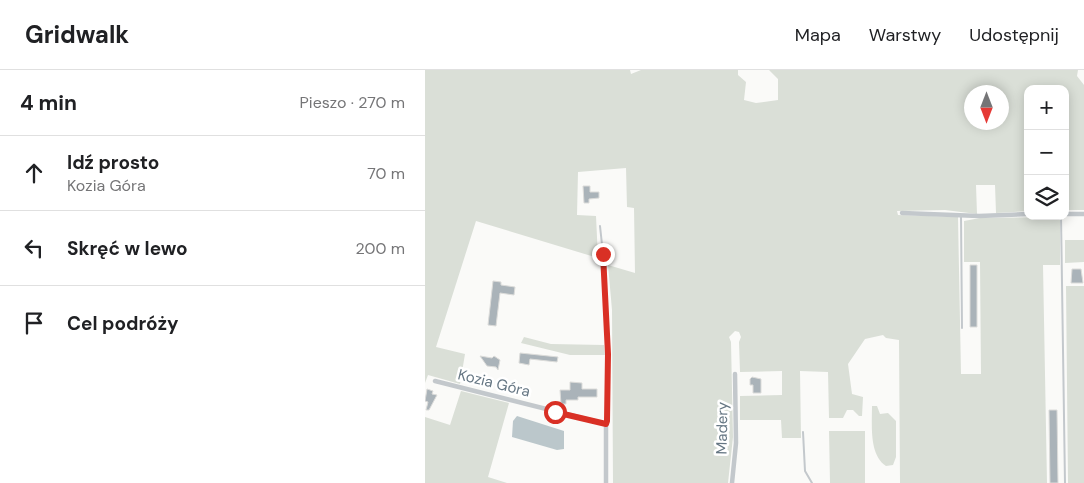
<!DOCTYPE html>
<html lang="pl">
<meta charset="utf-8">
<style>
body{margin:0;font-family:"DM Sans",sans-serif;background:#f2f2f2;color:#202124}
.controls{position:absolute;right:15px;top:15px;display:grid;overflow:hidden;border-radius:10px;box-shadow:0 2px 12px #0003}
.controls button{width:45px;height:45px;display:grid;place-items:center;padding:0;border:0;border-bottom:1px solid #e0e0e0;background:#fff;color:#202124;font:25px sans-serif}
.compass{position:absolute;left:539px;top:15px;width:45px;height:45px;border-radius:50%;background:#fff;box-shadow:0 2px 12px #0003;rotate:180deg}
.stop{position:absolute;width:15px;height:15px;margin:-11px;border:4px solid #d93025;border-radius:50%;background:#fff}
.stop.end{background:#d93025;border-color:#fff;box-shadow:0 1px 5px #0008}
.list{margin:0;padding:0;list-style:none}
h2{display:flex;justify-content:space-between;align-items:center;height:65px;margin:0;padding:0 20px;font-size:21px}
h2 small{font-size:16px;font-weight:400;color:#757577}
.list li{display:grid;grid-template-columns:32px 1fr auto;gap:15px;align-items:center;box-sizing:border-box;height:75px;padding:0 20px;border-top:1px solid #e0e0e0}
.list b{display:block;font-size:19px;white-space:nowrap}
.list p{margin:0;font-size:16px;white-space:nowrap;color:#757577}
.list em{font-size:16px;font-style:normal;color:#757577}
.icon{flex:none;width:28px;height:28px;fill:none;stroke:currentColor;stroke-width:2;stroke-linecap:round;stroke-linejoin:round}
.map{position:relative;flex:none;width:659px;height:413px;overflow:hidden}
header{display:flex;align-items:center;gap:30px;box-sizing:border-box;height:70px;padding:0 25px;background:#fff;border-bottom:1px solid #e0e0e0}
header strong{font-size:24px}
nav{display:flex;gap:28px;margin-inline-start:auto;font-size:18px}
main{display:flex}
aside{flex:1;background:#fff}
.map>svg:first-child{display:block}
.green{fill:#dadfd7;fill-rule:evenodd}
.water{fill:#bbc7cb}
.building{fill:#aab3b9;stroke:#dcdcda}
.lines{fill:none;stroke-linecap:round;stroke-linejoin:round}
.lane{stroke:#c3c8cc;stroke-width:2}
.street{stroke:#c3c8cc;stroke-width:4.5}
.route{stroke:#d93025;stroke-width:6}
.labels{text-anchor:middle;dominant-baseline:central;stroke-width:5;stroke-linejoin:round;paint-order:stroke}
.street-label{font-size:15px;fill:#657683;stroke:#fff}
</style>
<header>
<strong>Gridwalk</strong>
<nav><a>Mapa</a><a>Warstwy</a><a>Udostępnij</a></nav>
</header>
<main>
<aside>
<h2>4 min<small>Pieszo · 270 m</small></h2>
<ul class="list">
<li><svg class="icon" aria-label="ahead" viewBox="0 0 24 24"><path d="M12 20V5M6 11l6-6 6 6"/></svg><div><b>Idź prosto</b><p>Kozia Góra</p></div><em>70 m</em></li>
<li><svg class="icon" aria-label="left" viewBox="0 0 24 24"><path d="M17 20v-9H6M10 6l-5 5 5 5"/></svg><div><b>Skręć w lewo</b></div><em>200 m</em></li>
<li><svg class="icon" aria-label="arrive" viewBox="0 0 24 24"><path d="M6 21V4h12l-3 4 3 4H6"/></svg><div><b>Cel podróży</b></div></li>
</ul>
</aside>
<div class="map">
<svg width="659" height="413" viewBox="0 0 659 413">
<rect width="100%" height="100%" fill="#fafaf8"/>
<path class="green" d="M0 0H205L206 4 216 0H313V5L321 12 319 30 331 33 353 30V9L344 0H653L652 6 659 15V140H640V19H603V141L571 143 570 115H551L552 144 520 140 472 141 473 145 533 147 536 304H556L555 192H539V151L555 148 635 147V195H618L622 413H475L474 270 461 268 458 265 440 269 423 294 427 324 438 327 437 346H434L428 340H422L418 348H404L403 302 375 301 376 368H357L356 350H315V326L357 325V301L315 302 314 272 316 267 314 262 310 261 304 267 306 272 308 367 303 413H188L187 240 183 195 210 203 209 138 202 137 201 98 153 102 152 145 171 146 173 188 51 151 11 277 40 284 35 314 3 305 0 313ZM546 22H576V52H546Z
M640 170H659V192L640 193Z
M641 216H659V413H643Z
M99 267 126 274 179 275 180 285H145L96 273Z
M36 321 84 333 63 407 82 413H0V347L25 355Z
M447 336H452L455 344 463 343 471 351V387L468 395 461 396C444 385 447 355 447 336Z
M404 361H440V413H405Z"/>
<path class="water" d="M92 346 139 361V379L132 380 87 367 88 351Z"/>
<path class="building" d="M158 116H165V122H174V128L164 129V133H159Z
M545 195H552V257H545Z
M647 199H656L658 213H646Z
M68 211 76 212V215L90 217 89 225 75 223 71 256 63 255Z
M95 283 133 287 132 292 105 289 104 295 94 293Z
M55 286 67 288 69 286 75 290 73 300 71 297 62 296Z
M327 307 336 309V323H328V315H325V309Z
M145 312 157 313V319H172V327H153V330H141V334H136L135 320H145Z
M2 319 8 321 7 324 12 325 4 340H1L3 332 0 331Z
M624 340H632L633 413H625Z"/>
<g class="lines">
<path class="lane" d="M536 145 537 258
M636 146 640 413
M175 156 179 193 183 284 182 352
M378 362 380 401 387 413"/>
<path class="street" d="M477 143 554 146 603 144
M640 144H659
M10 311 181 354V413
M307 413 311 373 310 304"/>
</g>
<g class="lines">
<path class="route" d="M130 342 181 354 182 351 183 284 178 184"/>
</g>
<g class="labels">
<g class="street-label">
<text transform="translate(69 313) rotate(14)">Kozia Góra</text>
<text transform="translate(297 358) rotate(-89)">Madery</text>
</g>
</g>
</svg>
<div class="controls">
<button>+</button>
<button>−</button>
<button><svg class="icon" aria-label="layers" viewBox="0 0 24 24"><path d="M12 4l9 5-9 5-9-5zM3 14l9 5 9-5"/></svg></button>
</div>
<svg class="compass" viewBox="-18 -18 36 36"><path d="M0-13l5 13h-10z" fill="#e53935"/><path d="M0 13l5-13h-10z" fill="#757577"/></svg>
<div class="stop" style="left:130px;top:342px"></div>
<div class="stop end" style="left:178px;top:184px"></div>
</div>
</main>
